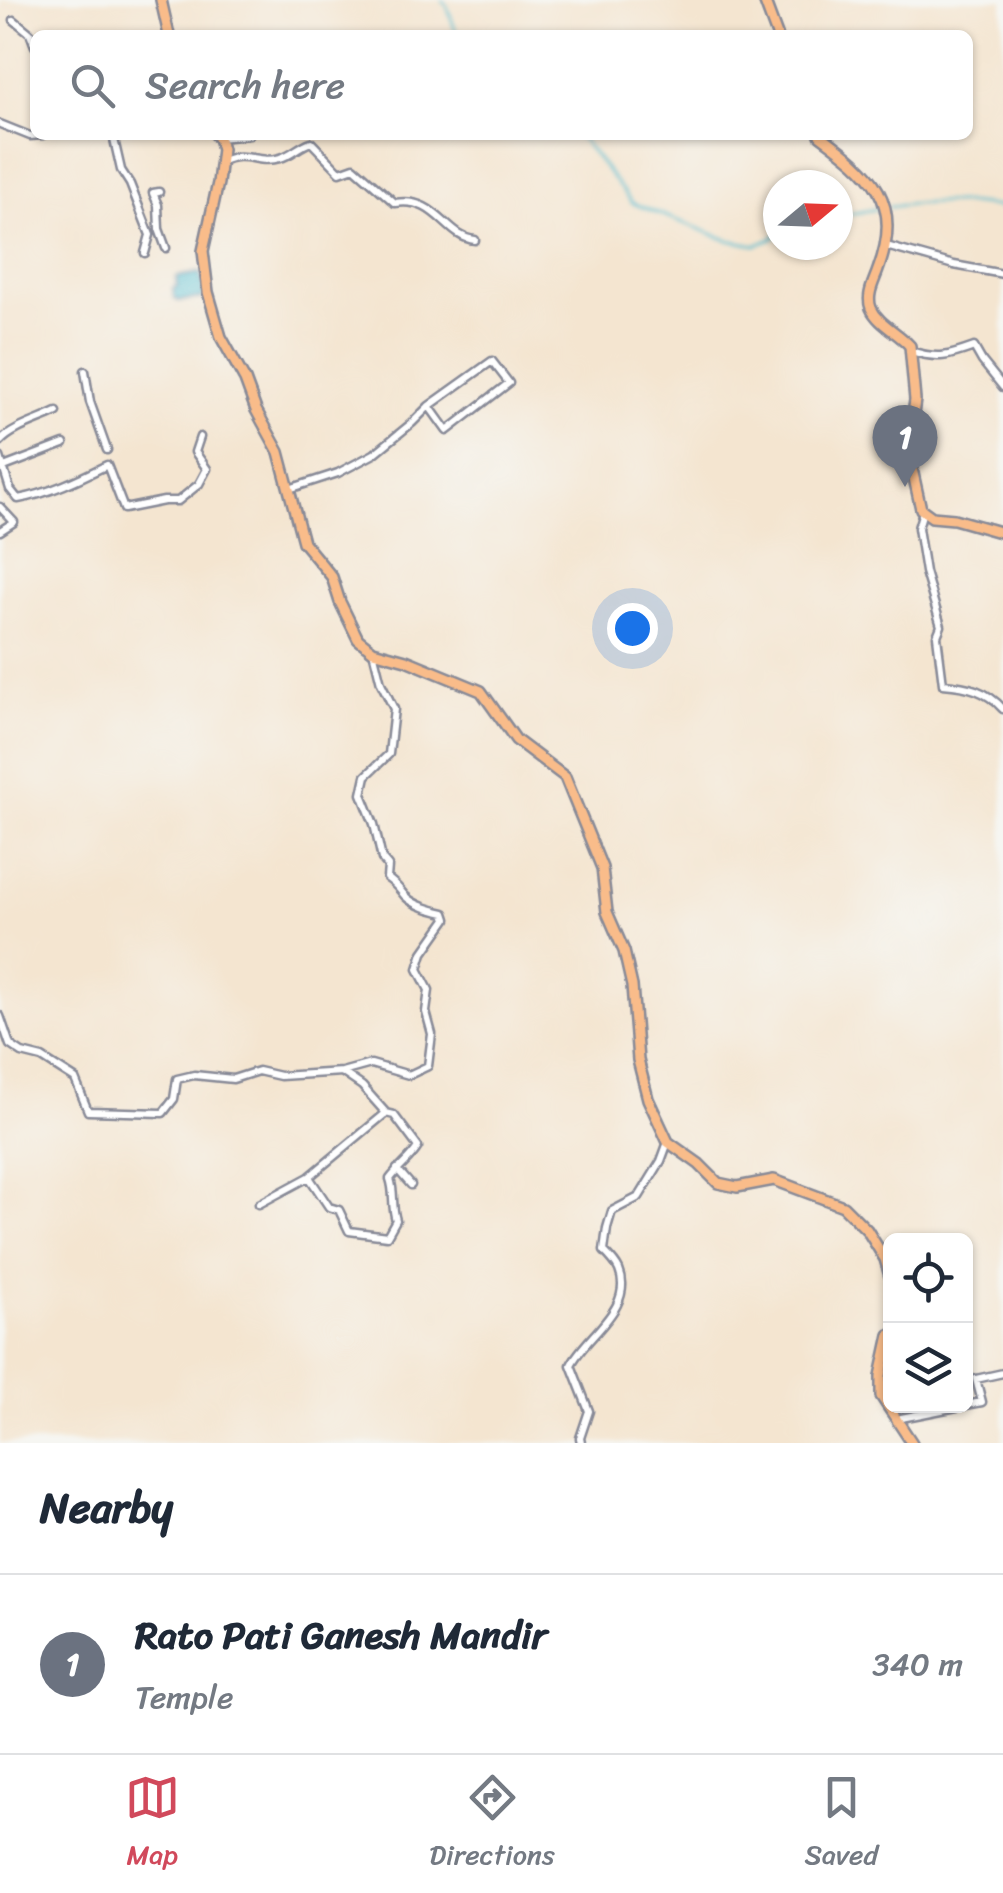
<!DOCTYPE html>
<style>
body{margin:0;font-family:Sriracha,sans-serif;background:#f2f2f3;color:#1f2937}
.controls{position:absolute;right:30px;bottom:30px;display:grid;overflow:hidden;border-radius:15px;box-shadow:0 2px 8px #0004}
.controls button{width:90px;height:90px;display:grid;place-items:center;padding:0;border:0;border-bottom:2px solid #e0e1e3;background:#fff;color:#1f2937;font:50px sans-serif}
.compass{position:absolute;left:763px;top:170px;width:90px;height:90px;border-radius:50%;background:#fff;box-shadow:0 2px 8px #0004;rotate:71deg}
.you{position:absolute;left:632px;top:628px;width:35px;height:35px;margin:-25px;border:8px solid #fff;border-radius:50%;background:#1a73e8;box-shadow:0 0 0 15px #1a73e833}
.badge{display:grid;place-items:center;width:65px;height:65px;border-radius:50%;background:#d1495b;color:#fff;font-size:32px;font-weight:700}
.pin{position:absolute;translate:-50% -82px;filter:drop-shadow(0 2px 5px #0008)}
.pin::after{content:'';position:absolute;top:52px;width:35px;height:30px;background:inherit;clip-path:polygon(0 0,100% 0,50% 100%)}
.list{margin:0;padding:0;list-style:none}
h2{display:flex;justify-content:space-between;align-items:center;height:130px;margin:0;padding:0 40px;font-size:42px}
h2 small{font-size:32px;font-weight:400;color:#747a83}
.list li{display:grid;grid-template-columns:65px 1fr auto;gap:30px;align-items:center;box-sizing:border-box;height:180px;padding:0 40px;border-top:2px solid #e0e1e3}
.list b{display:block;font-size:38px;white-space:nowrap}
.list p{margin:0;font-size:32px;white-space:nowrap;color:#747a83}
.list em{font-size:32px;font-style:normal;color:#747a83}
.icon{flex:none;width:55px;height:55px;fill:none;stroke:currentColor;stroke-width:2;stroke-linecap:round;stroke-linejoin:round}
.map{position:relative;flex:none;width:1003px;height:1443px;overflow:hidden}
.search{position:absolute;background:#fff;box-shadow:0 2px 8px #0004;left:30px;right:30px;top:30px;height:110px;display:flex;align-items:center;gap:25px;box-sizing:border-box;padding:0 35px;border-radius:15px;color:#747a83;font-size:38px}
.sheet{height:310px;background:#fff}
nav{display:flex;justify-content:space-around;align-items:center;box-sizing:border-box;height:140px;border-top:2px solid #e0e1e3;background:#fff;font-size:28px;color:#747a83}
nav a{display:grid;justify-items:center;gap:5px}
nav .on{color:#d1495b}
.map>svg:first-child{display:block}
.water{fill:#54bed0;stroke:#387697;stroke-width:2.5}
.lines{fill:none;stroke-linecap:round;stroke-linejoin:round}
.stream{stroke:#54bed0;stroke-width:2.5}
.minor-casing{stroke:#888a97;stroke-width:11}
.major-casing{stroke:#888a97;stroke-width:14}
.minor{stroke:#fff;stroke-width:6}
.major{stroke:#f9bc8a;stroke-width:9}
</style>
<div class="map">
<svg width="1003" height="1443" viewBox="0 0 1003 1443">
<rect width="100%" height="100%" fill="#f6f6f2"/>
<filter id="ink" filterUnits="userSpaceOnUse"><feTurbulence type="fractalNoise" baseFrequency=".01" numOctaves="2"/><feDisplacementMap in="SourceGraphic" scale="20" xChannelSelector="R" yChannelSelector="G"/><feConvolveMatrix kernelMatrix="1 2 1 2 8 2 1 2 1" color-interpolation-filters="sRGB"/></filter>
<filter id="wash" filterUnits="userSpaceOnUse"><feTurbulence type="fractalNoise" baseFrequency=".0048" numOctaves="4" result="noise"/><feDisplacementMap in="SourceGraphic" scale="40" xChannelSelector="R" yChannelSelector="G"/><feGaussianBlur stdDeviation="2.25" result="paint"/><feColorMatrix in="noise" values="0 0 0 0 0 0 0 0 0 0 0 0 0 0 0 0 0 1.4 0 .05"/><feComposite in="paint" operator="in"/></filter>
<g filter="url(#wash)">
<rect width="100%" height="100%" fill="#f4e5d0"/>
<path class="water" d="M200 273 204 286 203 298 178 301 174 297 173 288 178 287 177 277Z"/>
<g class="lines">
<path class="stream" d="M442 0 447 6 457 35
M539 135H547
M567 135 581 138 632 203 728 240 756 245 772 239 778 233
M889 207C925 202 963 201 999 207L1003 212
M838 216 881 208"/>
</g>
</g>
<g filter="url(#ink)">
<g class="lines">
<defs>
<path id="minor" d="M14 20 30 33 35 46
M0 124 30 136 43 135
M113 135 121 170 130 184 150 235 145 253
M219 138 249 135
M221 162C244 149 258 165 280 158 292 155 299 146 311 142L340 172 354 167 395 203C437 196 445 237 475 240
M159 192 153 193 158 205 159 229 166 248
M886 246 954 265 1003 274
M911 351C938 360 949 356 974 347L982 361 1003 387
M85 371 90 402 107 450
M0 442C12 428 39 421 57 412
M0 457 10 489 18 499C48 494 79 479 107 465L124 509 164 501H178L199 484 207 469 195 452 200 437
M4 467 64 444
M289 489 338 473 374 454 412 423 429 406 492 361 509 383 447 431 429 406
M0 507 14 522 0 531
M923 511 918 528 925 572 941 626 937 636 943 684C968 686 986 690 1003 709
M0 1016 10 1045 22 1053 42 1058 75 1079 88 1111 163 1113 174 1099 177 1079 194 1075 233 1079 258 1071 280 1076 342 1072 371 1064 409 1075 428 1066 432 1034 426 1012 429 990 418 969 423 953 447 919 445 913C432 910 415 906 405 896 399 889 396 884 387 878L388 866 382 859 374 824 362 794 366 776 389 754 394 709 381 683 373 651
M397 1169 411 1185
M309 1177 329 1207 339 1210 349 1231 387 1236 396 1220C391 1205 395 1192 390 1179 399 1167 411 1159 418 1147L394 1115 386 1113 362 1086 343 1073
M259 1204 309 1177 386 1113
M966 1405 982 1402 976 1379 1003 1373
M896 1419 962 1406
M581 1443 580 1438 589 1411 571 1365C585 1336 635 1308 619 1270 616 1263 609 1256 604 1251L607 1228 612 1211 639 1197 661 1161 668 1142"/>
<path id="major" d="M161 0 169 35
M764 0 777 35
M215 135 219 138 222 149 218 183 203 251 208 292 221 337 245 380 256 410 279 452 303 542 332 577 340 602 358 639 373 651 406 660 481 691 516 740 565 777 602 868 607 912 624 951 632 986 638 1060 648 1099 668 1142 699 1164 718 1183 737 1187 774 1180 843 1206 867 1230 885 1259 890 1276
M820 135C872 173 904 201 878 270 874 282 866 295 871 308 878 324 899 333 910 346L915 400 911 429 910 460 921 509 932 517 954 519 1003 533
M890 1335 881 1376V1396L912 1443"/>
</defs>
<use href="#minor" class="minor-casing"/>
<use href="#major" class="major-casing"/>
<use href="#minor" class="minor"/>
<use href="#major" class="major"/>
</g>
</g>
</svg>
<div class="controls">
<button><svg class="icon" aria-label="locate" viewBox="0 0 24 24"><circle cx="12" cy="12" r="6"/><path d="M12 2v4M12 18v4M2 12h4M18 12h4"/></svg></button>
<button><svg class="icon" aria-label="layers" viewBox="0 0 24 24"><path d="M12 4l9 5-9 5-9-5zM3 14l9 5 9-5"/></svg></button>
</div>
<svg class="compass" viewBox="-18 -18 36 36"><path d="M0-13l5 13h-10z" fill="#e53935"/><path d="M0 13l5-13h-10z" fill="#747a83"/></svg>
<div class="you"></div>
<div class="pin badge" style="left:905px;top:487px;background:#6b7280">1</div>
<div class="search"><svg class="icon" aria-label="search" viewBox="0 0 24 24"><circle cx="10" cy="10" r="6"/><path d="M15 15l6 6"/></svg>Search here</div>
</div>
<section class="sheet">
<h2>Nearby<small></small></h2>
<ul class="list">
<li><span class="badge" style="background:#6b7280">1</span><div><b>Rato Pati Ganesh Mandir</b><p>Temple</p></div><em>340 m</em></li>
</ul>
</section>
<nav>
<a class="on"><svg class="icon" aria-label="map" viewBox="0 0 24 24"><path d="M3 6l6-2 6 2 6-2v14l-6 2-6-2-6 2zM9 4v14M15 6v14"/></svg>Map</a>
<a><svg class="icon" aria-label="directions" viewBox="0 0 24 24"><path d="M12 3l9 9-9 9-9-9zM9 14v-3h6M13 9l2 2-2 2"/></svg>Directions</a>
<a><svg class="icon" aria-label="saved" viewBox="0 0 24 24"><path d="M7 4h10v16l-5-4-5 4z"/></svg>Saved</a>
</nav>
